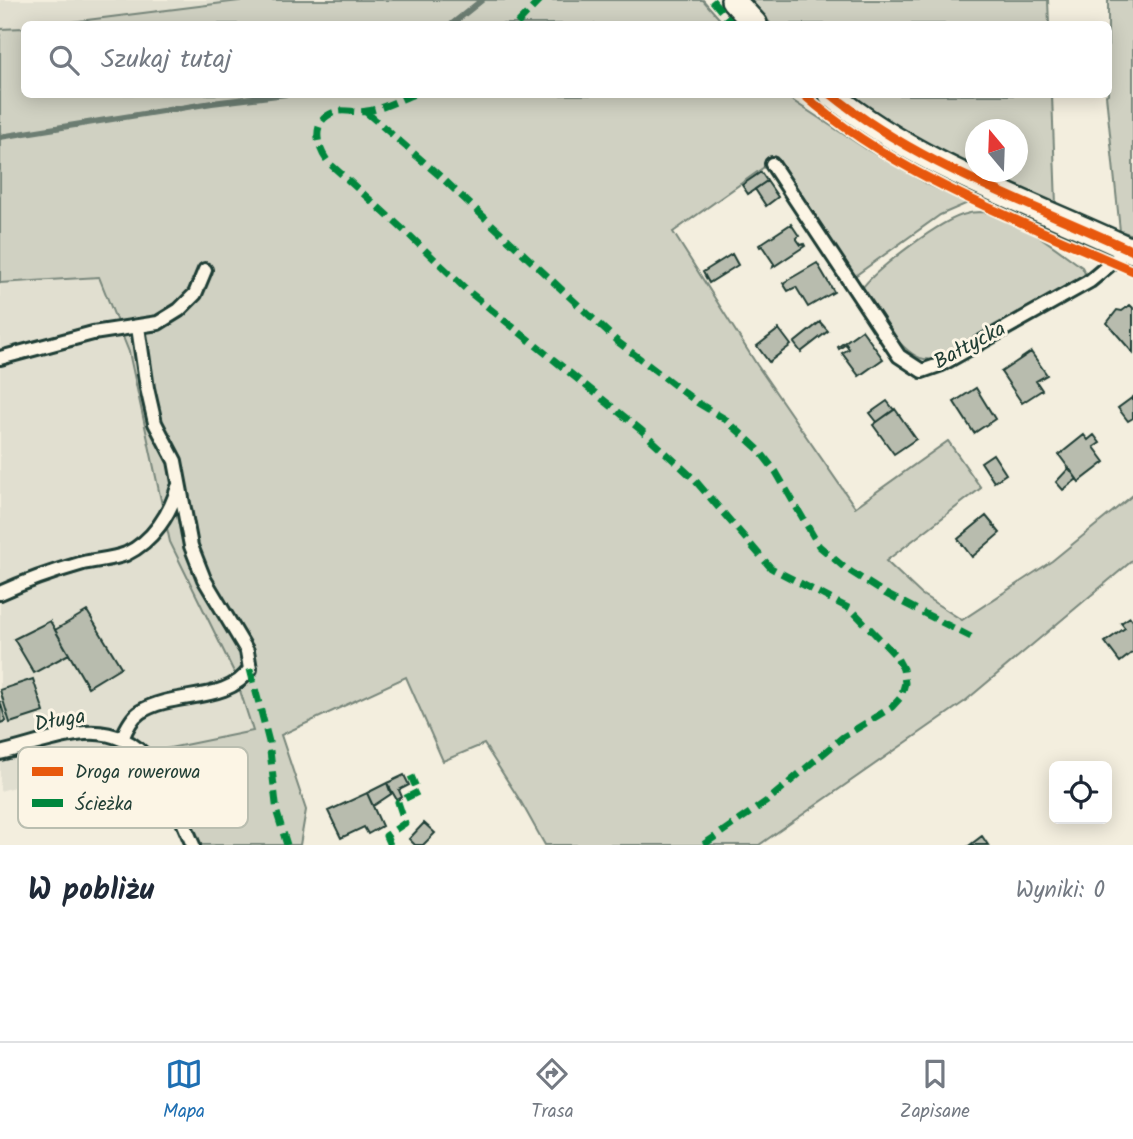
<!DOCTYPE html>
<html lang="pl">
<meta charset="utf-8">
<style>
body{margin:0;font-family:Kalam,sans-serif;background:#f2f2f3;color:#1f2937}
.controls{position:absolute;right:21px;bottom:21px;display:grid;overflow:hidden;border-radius:10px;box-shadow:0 4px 18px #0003}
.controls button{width:63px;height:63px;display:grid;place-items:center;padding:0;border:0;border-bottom:2px solid #e0e1e3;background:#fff;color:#1f2937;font:35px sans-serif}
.compass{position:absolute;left:965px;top:119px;width:63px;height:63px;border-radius:50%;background:#fff;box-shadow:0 4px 18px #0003;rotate:341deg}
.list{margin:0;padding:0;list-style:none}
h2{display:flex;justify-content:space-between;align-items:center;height:91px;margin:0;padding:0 28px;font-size:30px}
h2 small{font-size:23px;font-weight:400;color:#747a83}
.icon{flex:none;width:38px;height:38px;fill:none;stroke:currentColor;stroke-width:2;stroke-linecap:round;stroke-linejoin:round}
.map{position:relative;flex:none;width:1133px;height:845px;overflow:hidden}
.search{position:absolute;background:#fff;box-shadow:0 4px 18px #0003;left:21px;right:21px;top:21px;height:77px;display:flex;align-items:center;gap:18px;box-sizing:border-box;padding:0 24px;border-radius:10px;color:#747a83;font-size:26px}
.sheet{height:196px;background:#fff}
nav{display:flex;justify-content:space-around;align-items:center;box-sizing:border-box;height:98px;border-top:2px solid #e0e1e3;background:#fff;font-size:19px;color:#747a83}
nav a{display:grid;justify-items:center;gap:4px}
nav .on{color:#1f6fb2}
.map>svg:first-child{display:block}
.built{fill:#e1dfd0}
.green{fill:#d0d1c2;stroke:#78877b;stroke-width:2}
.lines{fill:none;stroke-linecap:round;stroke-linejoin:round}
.stream{stroke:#6c7d72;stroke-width:6}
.building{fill:#b8bcae;stroke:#1f3d34;stroke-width:2}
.lane-casing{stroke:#1f3d34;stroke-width:18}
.street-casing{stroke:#1f3d34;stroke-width:28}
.lane{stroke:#fcf5e5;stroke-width:12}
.street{stroke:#fcf5e5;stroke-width:23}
.quiet{stroke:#00873e;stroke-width:7;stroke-dasharray:14 7;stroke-linecap:butt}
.cycleway-casing{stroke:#fcf5e5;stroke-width:13}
.cycleway{stroke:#e8590c;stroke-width:9}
.labels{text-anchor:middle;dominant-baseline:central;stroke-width:6;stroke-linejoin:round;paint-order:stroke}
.street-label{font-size:21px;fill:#1f3d34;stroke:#fcf5e5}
.key{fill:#fcf5e5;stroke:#babeb0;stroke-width:2}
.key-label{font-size:19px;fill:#1f3d34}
</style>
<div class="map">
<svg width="1133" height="845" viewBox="0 0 1133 845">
<rect width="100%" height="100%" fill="#f3eede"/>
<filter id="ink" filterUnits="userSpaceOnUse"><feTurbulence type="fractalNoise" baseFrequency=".0143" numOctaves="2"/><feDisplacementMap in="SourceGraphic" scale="14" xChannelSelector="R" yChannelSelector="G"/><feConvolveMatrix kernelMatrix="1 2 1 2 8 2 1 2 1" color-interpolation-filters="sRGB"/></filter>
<g filter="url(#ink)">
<path class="built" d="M0 0H247L55 24H24V28L0 29Z
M99 277 129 352 170 542 234 672 253 732 121 757 0 791V283Z"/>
<path class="green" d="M247 0H703L724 24H55Z
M748 0H1048L1049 24H771Z
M1108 0H1133V235L1120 231 1106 95 1108 94Z
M24 28V94L784 95 866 149 929 185 968 203 940 215 852 278 774 160 673 232 757 365 855 507 948 441 981 488 886 561 921 594 962 620 1052 561 1133 495V560L964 702 759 845H545L521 802 484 744 443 761 406 677 281 735 306 810 300 845H199L160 750 253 731 234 672 170 542 129 352 99 277 0 283V29Z
M849 95H1052L1056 205 981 172H1018V130H976L975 169 884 120Z
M983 212C1021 219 1051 245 1082 267L1085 273 1082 279 942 358C934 359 928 361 920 358 899 349 870 308 863 287 879 267 942 219 966 214 971 212 977 212 983 212Z"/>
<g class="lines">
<path class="stream" d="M452 24 482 0
M0 137 212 103 286 94"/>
</g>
<path class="building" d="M761 172 767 181 748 194 742 185Z
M767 181 778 197 766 206 755 189Z
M791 224 799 236 796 238 801 245 804 244 805 246 773 267 774 264 762 246 760 247 759 245Z
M732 254 738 265 709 283 703 272Z
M817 263 834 292 808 307 796 287 788 291 783 283Z
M1130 305 1133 308V353L1107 323 1117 310 1122 311Z
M820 322 828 331 801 352 794 343Z
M779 329 791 345 769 362 757 346Z
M862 330 883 359 859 376 842 353 849 349 846 344 839 349 838 347Z
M1031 352 1047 375 1036 381 1042 390 1022 403 1001 372Z
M976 388 995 419 974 433 954 402Z
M1133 397V418L1128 421 1118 408Z
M887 401 894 410 877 422 870 413Z
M895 409 916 439 894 454 873 425Z
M1084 435 1088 440 1094 435 1100 443 1094 447 1105 462 1079 482 1059 455Z
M993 454 1006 474 994 482 981 462Z
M1069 468 1077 479 1063 490 1056 482Z
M986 516 1000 533 972 557 958 539Z
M87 611 121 667 88 687 55 630Z
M1130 617 1133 621V652L1120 662 1105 642 1125 628 1121 623Z
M50 621 69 654 34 673 14 639Z
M33 679 44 712 10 723 0 690Z
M0 701 6 721 0 723Z
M404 775 409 785 399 790 402 797 397 800 387 783Z
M387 783 391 794 373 806 367 793Z
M367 793 382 826 368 834 364 827 341 838 328 811Z
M424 823 435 833 423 845H415L409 839Z
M982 836 988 845H970Z"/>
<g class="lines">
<defs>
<path id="lane" d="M772 164 899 356 922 371 942 364 1090 281 1128 249
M0 358 93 333 158 323 179 310 195 294 205 270
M0 593C26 581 55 571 83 563 97 560 113 559 126 554 153 541 170 514 178 487
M122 739C126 729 131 718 140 712 174 690 227 704 250 669L247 651 204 579 191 546 175 461 155 423 147 388 138 327
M0 753C27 747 58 735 85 733 151 728 171 795 193 845"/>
<path id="street" d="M733 0 755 24
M831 94C919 166 1031 203 1133 251"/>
</defs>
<use href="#lane" class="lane-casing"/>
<use href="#street" class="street-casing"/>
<use href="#lane" class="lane"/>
<use href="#street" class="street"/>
<path class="quiet" d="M712 0 732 24
M517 24 540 0
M414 94C399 100 382 109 367 111 358 113 348 110 339 111 310 117 315 146 329 163L407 233 468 291 641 430 693 478 771 568 852 610 896 656 903 669 905 683 901 697 892 707 843 737 767 801 703 845
M366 112 441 177 618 342 698 403 725 419 758 449 776 472 819 546 845 568 886 594 971 637
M250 669 269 742 277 813 287 845
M390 845 386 836 405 823 398 802 418 792 411 776"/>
<defs>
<path id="cycleway" d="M803 94C892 174 1024 223 1133 271
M831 94C919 166 1031 203 1133 251"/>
</defs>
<use href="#cycleway" class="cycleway-casing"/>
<use href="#cycleway" class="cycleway"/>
</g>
</g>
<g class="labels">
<g class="street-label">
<text transform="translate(970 346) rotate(-28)">Bałtycka</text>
<text transform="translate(60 721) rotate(-10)">Długa</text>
</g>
</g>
<rect x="18" y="747" width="230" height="81" rx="10" class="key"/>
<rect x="32" y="767" width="31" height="9" fill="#e8590c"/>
<rect x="32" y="799" width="31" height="8" fill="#00873e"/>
<g class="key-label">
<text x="75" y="778">Droga rowerowa</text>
<text x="75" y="810">Ścieżka</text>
</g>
</svg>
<div class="controls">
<button><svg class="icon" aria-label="locate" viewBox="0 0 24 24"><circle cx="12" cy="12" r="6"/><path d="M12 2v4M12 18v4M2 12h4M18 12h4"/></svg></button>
</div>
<svg class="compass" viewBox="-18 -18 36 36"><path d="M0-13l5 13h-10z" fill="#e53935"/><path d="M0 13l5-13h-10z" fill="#747a83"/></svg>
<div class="search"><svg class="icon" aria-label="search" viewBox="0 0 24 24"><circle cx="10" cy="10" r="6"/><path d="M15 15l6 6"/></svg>Szukaj tutaj</div>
</div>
<section class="sheet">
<h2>W pobliżu<small>Wyniki: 0</small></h2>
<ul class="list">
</ul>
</section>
<nav>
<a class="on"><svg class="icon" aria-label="map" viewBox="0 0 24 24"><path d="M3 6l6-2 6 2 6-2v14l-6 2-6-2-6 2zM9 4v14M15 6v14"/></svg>Mapa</a>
<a><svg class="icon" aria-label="directions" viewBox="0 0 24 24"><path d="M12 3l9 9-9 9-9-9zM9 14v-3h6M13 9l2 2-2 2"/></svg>Trasa</a>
<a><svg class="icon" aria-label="saved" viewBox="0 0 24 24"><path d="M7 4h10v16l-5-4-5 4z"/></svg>Zapisane</a>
</nav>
